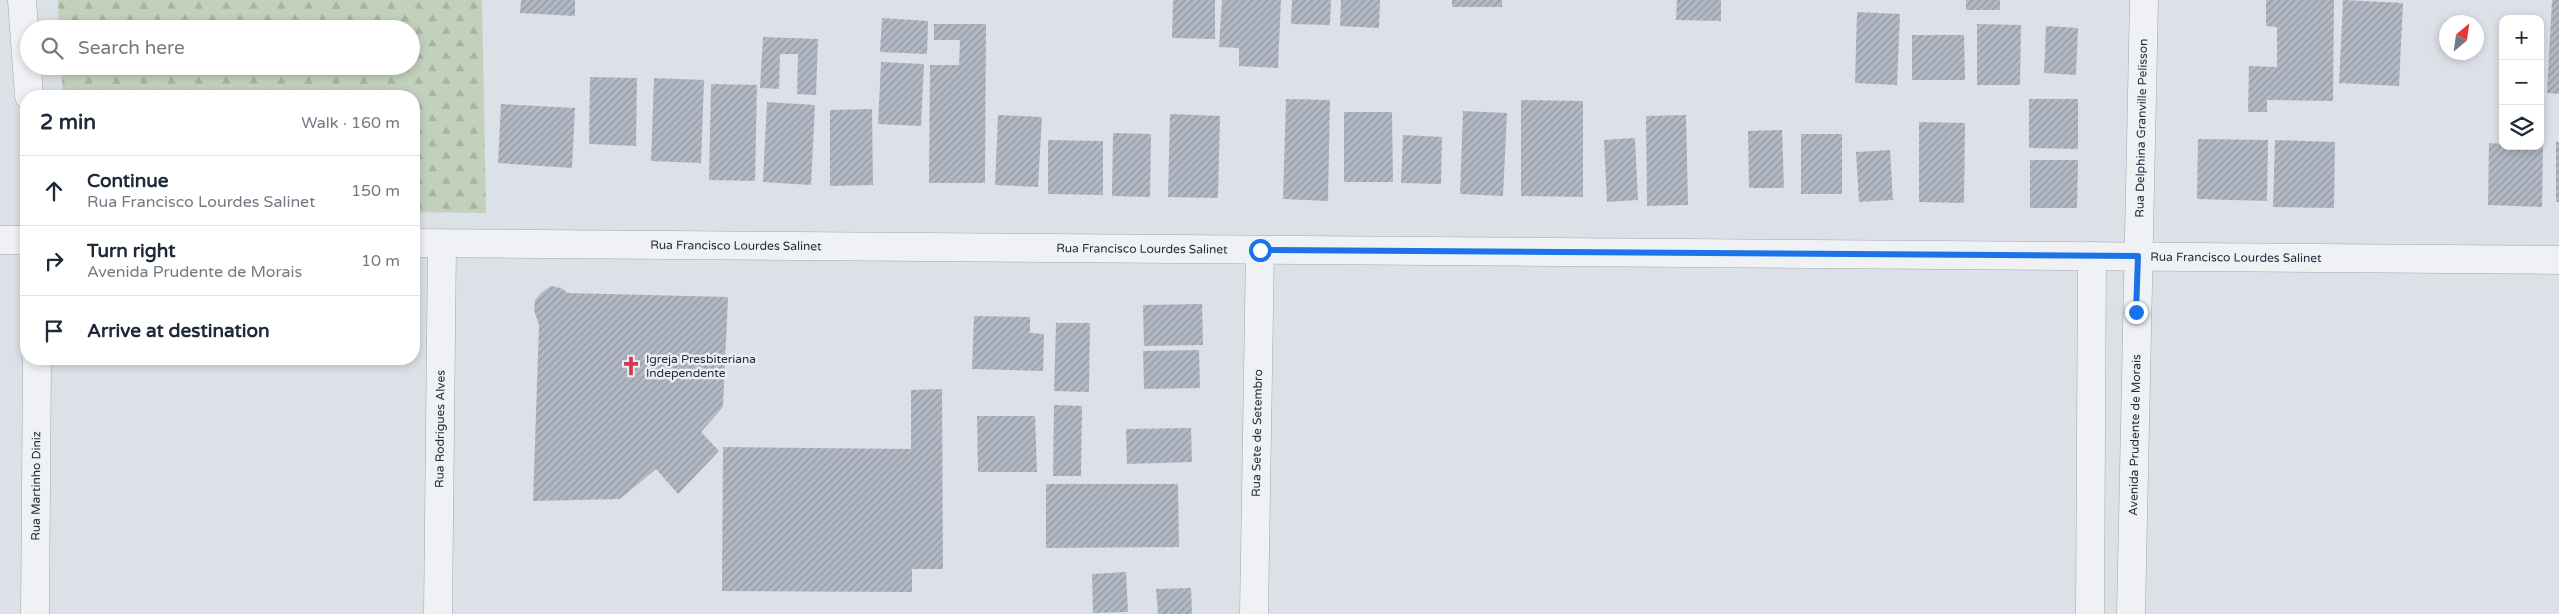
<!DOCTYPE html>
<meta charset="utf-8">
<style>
body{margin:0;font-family:"Varela Round",sans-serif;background:#f6f6f7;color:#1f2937}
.controls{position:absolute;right:15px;top:15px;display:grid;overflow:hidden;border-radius:10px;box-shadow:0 2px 8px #0003}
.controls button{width:45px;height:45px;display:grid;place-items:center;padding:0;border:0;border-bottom:1px solid #e0e1e3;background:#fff;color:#1f2937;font:25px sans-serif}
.compass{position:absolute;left:2439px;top:15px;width:45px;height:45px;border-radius:50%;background:#fff;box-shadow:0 2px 8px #0003;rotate:29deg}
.stop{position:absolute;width:15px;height:15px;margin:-11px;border:4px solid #1a73e8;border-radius:50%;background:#fff}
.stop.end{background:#1a73e8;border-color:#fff;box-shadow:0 1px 5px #0008}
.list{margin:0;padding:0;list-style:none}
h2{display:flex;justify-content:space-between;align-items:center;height:65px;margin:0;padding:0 20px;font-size:21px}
h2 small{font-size:16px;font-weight:400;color:#747a83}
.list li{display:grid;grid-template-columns:32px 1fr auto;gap:15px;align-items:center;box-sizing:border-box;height:70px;padding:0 20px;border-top:1px solid #e0e1e3}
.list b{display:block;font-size:19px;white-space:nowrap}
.list p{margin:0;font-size:16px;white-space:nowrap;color:#747a83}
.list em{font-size:16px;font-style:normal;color:#747a83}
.icon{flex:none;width:28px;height:28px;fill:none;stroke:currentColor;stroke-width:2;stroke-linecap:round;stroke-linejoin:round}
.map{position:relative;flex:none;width:2559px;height:614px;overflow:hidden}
.search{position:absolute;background:#fff;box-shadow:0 2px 8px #0003;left:20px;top:20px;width:400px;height:55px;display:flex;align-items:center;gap:12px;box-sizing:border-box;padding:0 18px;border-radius:28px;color:#747a83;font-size:19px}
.panel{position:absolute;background:#fff;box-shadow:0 2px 8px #0003;left:20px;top:90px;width:400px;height:275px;border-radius:20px}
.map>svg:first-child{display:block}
.forest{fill:url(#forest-firs)}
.building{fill:url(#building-hatch)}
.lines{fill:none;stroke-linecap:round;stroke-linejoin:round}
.minor-casing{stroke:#a1a7b1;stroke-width:29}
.minor{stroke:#eff1f5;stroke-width:28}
.route{stroke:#1a73e8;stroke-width:6}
.labels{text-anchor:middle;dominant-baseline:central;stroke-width:5;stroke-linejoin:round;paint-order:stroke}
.street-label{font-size:12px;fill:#252e3e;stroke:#ebeff5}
.poi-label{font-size:12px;fill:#252e3e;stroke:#ebeff5;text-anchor:start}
</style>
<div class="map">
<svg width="2559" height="614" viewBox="0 0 2559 614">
<defs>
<pattern id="forest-firs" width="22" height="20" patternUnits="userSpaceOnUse" patternTransform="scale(1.25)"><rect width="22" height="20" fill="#c2d1bd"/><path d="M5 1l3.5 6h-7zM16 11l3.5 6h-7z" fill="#a7b4a4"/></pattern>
<pattern id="building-hatch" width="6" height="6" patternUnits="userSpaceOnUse" patternTransform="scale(1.25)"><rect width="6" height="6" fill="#b3b9c4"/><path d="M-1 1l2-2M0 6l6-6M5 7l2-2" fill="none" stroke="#9197a1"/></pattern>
</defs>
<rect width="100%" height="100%" fill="#dce0e7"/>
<path class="forest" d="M58 0H482L486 213 414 212V96H63L61 66H411V29H59Z"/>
<path class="building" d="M521 0H575V16L520 13Z
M1173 0H1215V39L1172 38Z
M1222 0H1281L1278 68 1239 66V48L1219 47Z
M1292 0H1331L1330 25 1291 24Z
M1341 0H1380L1379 28 1340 26Z
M1452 0H1502V7H1452Z
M1677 0H1721V21L1676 20Z
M1966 0H2000V10H1966Z
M2266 0H2334L2333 101 2267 100V112H2248L2249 66 2277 67V27L2266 26Z
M2343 0 2403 3 2399 86 2339 83Z
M2552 0H2559V94L2547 93Z
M1857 12 1900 14 1897 85 1855 83Z
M882 18 928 21 927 54 880 52Z
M934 24H986L985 183H929L930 65H959L960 40H934Z
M1977 24 2021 25 2020 85H1977Z
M2046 26 2078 28 2076 75 2044 73Z
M1912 35H1964L1965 80H1912Z
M763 37 818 39 816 95 797 94 798 54H780L779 89 760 88Z
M881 62 924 64 921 126 878 124Z
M590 77 637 78 636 146 589 144Z
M654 78 704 80 701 163 651 161Z
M711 84 757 85 755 181 709 180Z
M1286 99 1330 100 1328 201 1283 199Z
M2029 99H2078V149L2029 148Z
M1521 100 1583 101V197L1521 196Z
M767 102 815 105 811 185 763 182Z
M501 104 575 108 572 168 498 163Z
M872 109 873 185 830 186V110Z
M1463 111 1507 113 1503 196 1460 194Z
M1344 112H1392L1393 182H1344Z
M1170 114 1220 116 1218 198 1168 197Z
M998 115 1042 117 1038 187 995 185Z
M1686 115 1688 205 1647 206 1646 116Z
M1919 122 1965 123 1964 203 1919 202Z
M1782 130 1784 188H1749L1748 131Z
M1113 133 1151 134 1150 197 1112 196Z
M1801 134H1842V194H1801Z
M1403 135 1442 137 1441 184 1401 183Z
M1635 138 1638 200 1607 202 1604 140Z
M2198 139 2268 140 2267 201 2197 199Z
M1048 140 1103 141V195L1048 194Z
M2275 140 2335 142 2334 208 2273 207Z
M2556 142H2559V202H2556Z
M2489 143 2503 144V146L2543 144 2542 207 2488 205Z
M1890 150 1893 200 1859 202 1856 152Z
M2030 160H2078L2077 208H2030Z
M551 286 561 288 568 293 728 297 723 407 701 432 719 451 678 494 656 469 620 499 533 501 539 325 534 310 535 300 542 292Z
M1202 304 1203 345 1144 346 1143 305Z
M974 316 1030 317V333L1044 334 1043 371 972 369Z
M1056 323H1090L1089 392 1054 391Z
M1199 350 1200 388 1144 389 1143 351Z
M942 389 943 569H912V592L722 591 723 447 911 449V390Z
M1054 405 1082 406 1081 476H1053Z
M977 416H1035L1037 472H978Z
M1191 428 1192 462 1127 464 1126 429Z
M1046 484H1178L1179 547 1046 548Z
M1126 572 1128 612 1093 613 1092 574Z
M1191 588 1192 614H1158L1156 589Z"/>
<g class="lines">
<defs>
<g id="minor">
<path d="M22 0 29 96"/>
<path d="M0 240H26"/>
<path id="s1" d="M414 243 2559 260"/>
<path id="s2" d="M35 614 37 359"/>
<path id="s3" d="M438 614 442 244"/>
<path id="s4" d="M1254 614 1260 250"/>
<path d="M2090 614 2092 256"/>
<path id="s5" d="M2131 614 2144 0"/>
</g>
</defs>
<use href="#minor" class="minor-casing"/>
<use href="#minor" class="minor"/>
</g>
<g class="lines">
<path class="route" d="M1260 250 2138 256 2136 312"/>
</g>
<defs>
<symbol id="church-bare" viewBox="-9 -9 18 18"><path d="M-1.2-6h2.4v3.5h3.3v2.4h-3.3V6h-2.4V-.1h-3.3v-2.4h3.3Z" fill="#d23b4f" stroke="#ebeff5" stroke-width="2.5" paint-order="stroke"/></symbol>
</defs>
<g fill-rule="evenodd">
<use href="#church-bare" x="617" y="352" width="28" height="28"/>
</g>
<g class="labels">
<g class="street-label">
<text stroke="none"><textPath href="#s5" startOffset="486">Rua Delphina Granville Pelisson</textPath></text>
<text stroke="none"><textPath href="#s1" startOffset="322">Rua Francisco Lourdes Salinet</textPath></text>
<text stroke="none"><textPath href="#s1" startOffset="728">Rua Francisco Lourdes Salinet</textPath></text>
<text stroke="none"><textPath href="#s1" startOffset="1822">Rua Francisco Lourdes Salinet</textPath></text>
<text stroke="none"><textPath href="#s3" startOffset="185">Rua Rodrigues Alves</textPath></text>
<text stroke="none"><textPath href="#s4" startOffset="181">Rua Sete de Setembro</textPath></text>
<text stroke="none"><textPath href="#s5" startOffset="179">Avenida Prudente de Morais</textPath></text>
<text stroke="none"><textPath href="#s2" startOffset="128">Rua Martinho Diniz</textPath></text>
</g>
<g class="poi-label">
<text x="646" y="359">Igreja Presbiteriana<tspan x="646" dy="14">Independente</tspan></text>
</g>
</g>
</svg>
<div class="controls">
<button>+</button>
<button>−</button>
<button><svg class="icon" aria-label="layers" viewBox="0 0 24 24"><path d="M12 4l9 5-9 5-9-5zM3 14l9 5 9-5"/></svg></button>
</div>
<svg class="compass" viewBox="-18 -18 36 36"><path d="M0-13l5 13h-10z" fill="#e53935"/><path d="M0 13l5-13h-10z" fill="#747a83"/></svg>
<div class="stop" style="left:1260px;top:250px"></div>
<div class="stop end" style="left:2136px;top:312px"></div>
<div class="search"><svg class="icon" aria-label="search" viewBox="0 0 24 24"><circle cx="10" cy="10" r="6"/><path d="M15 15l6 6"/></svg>Search here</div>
<section class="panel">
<h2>2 min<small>Walk · 160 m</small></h2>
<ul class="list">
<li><svg class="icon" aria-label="ahead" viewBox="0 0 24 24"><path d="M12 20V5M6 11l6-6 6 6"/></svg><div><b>Continue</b><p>Rua Francisco Lourdes Salinet</p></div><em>150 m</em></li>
<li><svg class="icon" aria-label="right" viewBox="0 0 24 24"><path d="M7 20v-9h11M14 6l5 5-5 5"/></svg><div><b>Turn right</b><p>Avenida Prudente de Morais</p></div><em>10 m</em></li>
<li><svg class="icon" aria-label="arrive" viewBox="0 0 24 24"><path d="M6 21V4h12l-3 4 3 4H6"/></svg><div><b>Arrive at destination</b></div></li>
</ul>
</section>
</div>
